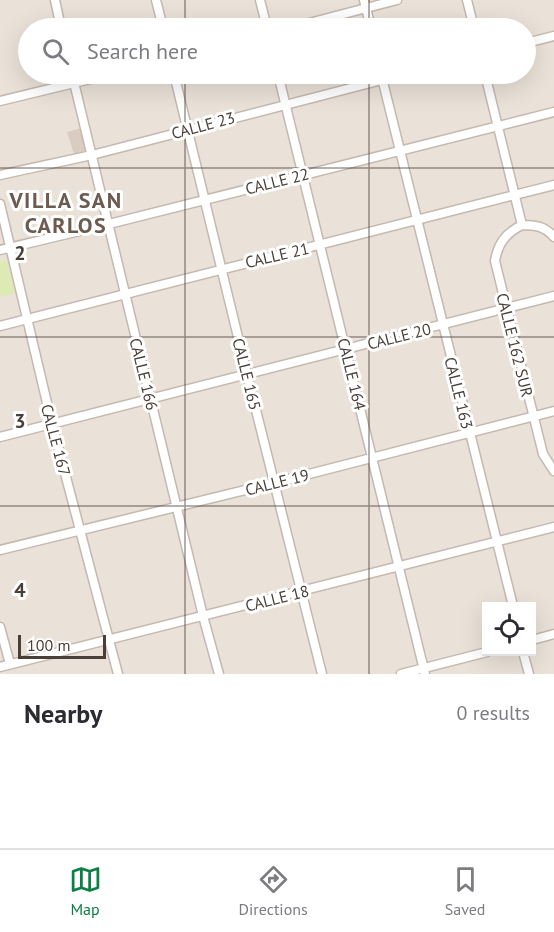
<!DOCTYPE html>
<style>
body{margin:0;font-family:"PT Sans",sans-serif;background:#f2f2f3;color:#2b2b33}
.controls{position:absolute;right:18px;bottom:18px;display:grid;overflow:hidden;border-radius:0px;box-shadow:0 6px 24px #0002}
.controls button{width:54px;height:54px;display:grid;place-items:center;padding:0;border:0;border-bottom:2px solid #e1e1e2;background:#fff;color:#2b2b33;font:30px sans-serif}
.scale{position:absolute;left:18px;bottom:15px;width:88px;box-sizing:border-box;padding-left:6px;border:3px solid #4a3f38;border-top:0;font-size:16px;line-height:21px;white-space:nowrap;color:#4a3f38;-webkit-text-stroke:4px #fff;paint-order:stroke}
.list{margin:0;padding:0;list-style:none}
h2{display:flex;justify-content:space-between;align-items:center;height:78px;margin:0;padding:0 24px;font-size:26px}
h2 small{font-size:20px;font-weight:400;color:#7c7c81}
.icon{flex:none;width:33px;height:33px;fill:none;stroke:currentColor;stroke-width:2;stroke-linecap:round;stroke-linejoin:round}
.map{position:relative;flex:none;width:554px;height:674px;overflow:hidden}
.search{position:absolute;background:#fff;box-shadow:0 6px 24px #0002;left:18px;right:18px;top:18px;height:66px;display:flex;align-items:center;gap:15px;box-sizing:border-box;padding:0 21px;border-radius:33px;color:#7c7c81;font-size:22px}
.sheet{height:174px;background:#fff}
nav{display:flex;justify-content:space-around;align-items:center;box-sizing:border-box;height:84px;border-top:2px solid #e1e1e2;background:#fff;font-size:16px;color:#7c7c81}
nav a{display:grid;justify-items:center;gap:3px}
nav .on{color:#0b8043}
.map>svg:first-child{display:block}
.residential{fill:#eae1d8;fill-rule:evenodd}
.green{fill:#ddeab3}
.building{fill:#dbccc2}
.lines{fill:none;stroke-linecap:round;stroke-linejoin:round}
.minor-casing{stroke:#c4b8af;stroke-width:11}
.minor{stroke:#fff;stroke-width:8}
.grid{fill:none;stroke:#4a3f38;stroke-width:1.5;stroke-opacity:0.55}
.labels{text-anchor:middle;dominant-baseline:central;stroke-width:6;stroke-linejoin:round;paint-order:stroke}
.street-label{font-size:16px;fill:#4a3f38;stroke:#fff}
.district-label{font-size:22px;font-weight:bold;letter-spacing:1.5px;fill:#6d5b4f;stroke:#fff}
.grid-label{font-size:20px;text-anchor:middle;font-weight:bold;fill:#4a3f38;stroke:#fff;stroke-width:6;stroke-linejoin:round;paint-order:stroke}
</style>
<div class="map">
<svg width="554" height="674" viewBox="0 0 554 674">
<rect width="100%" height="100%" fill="#f5f0ea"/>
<path class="residential" d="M0 0H554V674H0ZM28 28H526V74H28ZM486 606H532V652H486Z"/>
<path class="green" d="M7 260 16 293 0 297V261Z"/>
<path class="building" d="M82 128 89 150 74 154 67 132Z"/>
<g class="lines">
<defs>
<path id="minor" d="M55 0 61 28
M156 0 163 28
M260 0 267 28
M364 0 371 28
M467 0 474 28
M290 28 397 0
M526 43 554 36
M72 74 203 616 219 674
M174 74 247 374 322 674
M278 74 425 674
M381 74 513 606
M485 74 522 225C535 225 545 226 554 237
M0 101 111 74
M0 175 92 155 405 74
M0 204 52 424 118 674
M522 225C506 233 498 243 495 261L543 454 554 471
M0 250 109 224 554 112
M0 326 554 185
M0 437 554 296
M0 550 274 483 554 411
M0 627 10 664
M532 640 554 634
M523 652 529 674
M0 667 554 527
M401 674 487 652"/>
</defs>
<use href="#minor" class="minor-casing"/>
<use href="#minor" class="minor"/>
</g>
<path class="grid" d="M185 0V28M369 0V28M185 74V674M369 74V674M0 168H554M0 337H554M0 506H554"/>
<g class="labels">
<g class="street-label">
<text transform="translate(203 125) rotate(-15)">CALLE 23</text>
<text transform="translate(277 181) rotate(-14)">CALLE 22</text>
<text transform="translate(277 255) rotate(-13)">CALLE 21</text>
<text transform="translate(399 336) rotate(-14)">CALLE 20</text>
<text transform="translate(515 345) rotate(76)">CALLE 162 SUR</text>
<text transform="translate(144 374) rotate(76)">CALLE 166</text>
<text transform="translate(247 374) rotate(76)">CALLE 165</text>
<text transform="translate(352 374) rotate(76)">CALLE 164</text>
<text transform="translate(459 393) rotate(76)">CALLE 163</text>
<text transform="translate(56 440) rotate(75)">CALLE 167</text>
<text transform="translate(277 482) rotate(-14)">CALLE 19</text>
<text transform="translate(277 598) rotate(-14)">CALLE 18</text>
</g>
<g class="district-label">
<text x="66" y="200">VILLA SAN<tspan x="66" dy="25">CARLOS</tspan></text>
</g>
</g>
<g class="grid-label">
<text x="20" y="260">2</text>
<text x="20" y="428">3</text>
<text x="20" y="597">4</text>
</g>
</svg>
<div class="controls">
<button><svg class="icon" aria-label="locate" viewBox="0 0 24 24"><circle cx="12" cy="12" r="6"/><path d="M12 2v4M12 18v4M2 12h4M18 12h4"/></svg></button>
</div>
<div class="scale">100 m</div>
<div class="search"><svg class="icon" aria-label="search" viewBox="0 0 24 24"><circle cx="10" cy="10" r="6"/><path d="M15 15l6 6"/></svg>Search here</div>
</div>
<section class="sheet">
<h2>Nearby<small>0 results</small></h2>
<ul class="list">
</ul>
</section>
<nav>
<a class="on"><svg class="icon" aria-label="map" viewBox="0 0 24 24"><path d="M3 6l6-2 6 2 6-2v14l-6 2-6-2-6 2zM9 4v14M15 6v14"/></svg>Map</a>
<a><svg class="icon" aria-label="directions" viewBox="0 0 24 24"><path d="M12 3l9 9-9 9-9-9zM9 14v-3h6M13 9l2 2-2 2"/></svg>Directions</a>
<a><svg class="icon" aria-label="saved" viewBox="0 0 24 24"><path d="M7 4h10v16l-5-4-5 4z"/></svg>Saved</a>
</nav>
